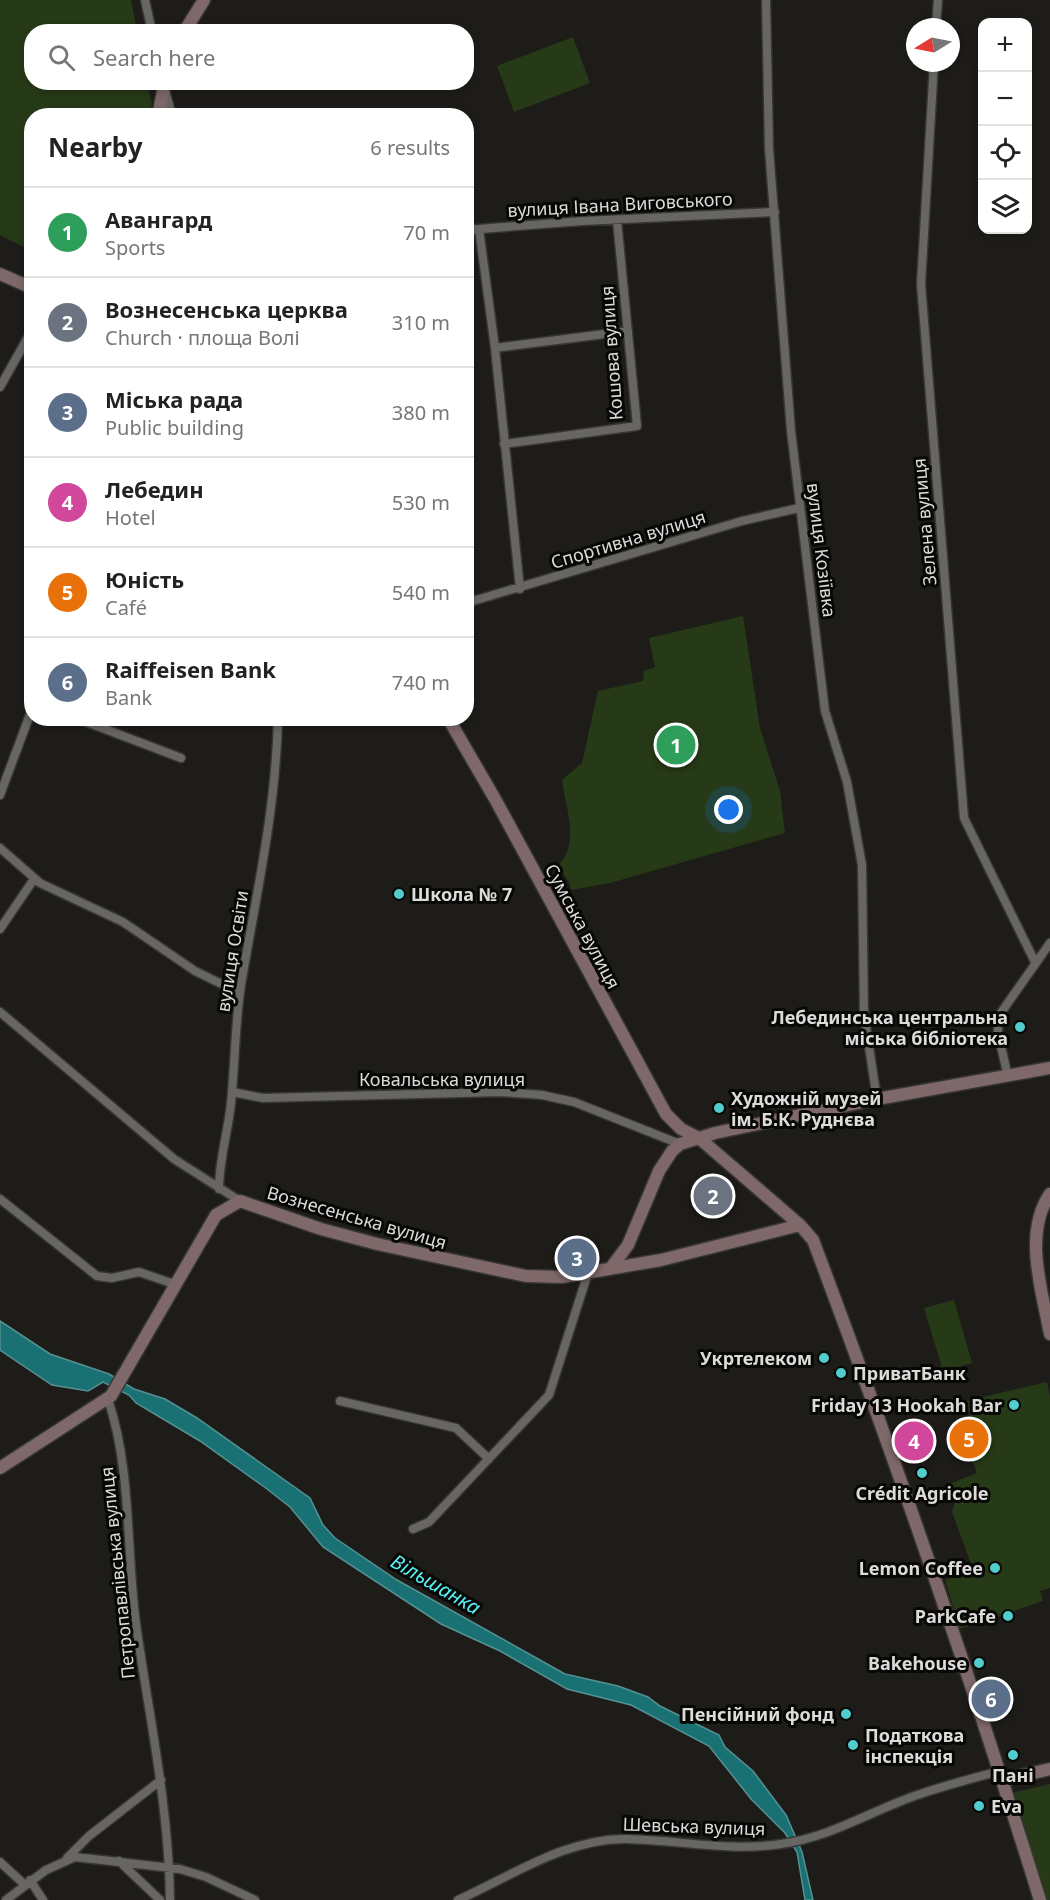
<!DOCTYPE html>
<meta charset="utf-8">
<style>
body{margin:0;font-family:"Noto Sans",sans-serif;background:#f2f2f2;color:#222}
.controls{position:absolute;right:18px;top:18px;display:grid;overflow:hidden;border-radius:12px;box-shadow:0 3px 9px #0003}
.controls button{width:54px;height:54px;display:grid;place-items:center;padding:0;border:0;border-bottom:2px solid #e0e0e0;background:#fff;color:#222;font:30px sans-serif}
.compass{position:absolute;left:906px;top:18px;width:54px;height:54px;border-radius:50%;background:#fff;box-shadow:0 3px 9px #0003;rotate:260deg}
.you{position:absolute;left:729px;top:810px;width:21px;height:21px;margin:-15px;border:4px solid #fff;border-radius:50%;background:#1a73e8;box-shadow:0 0 0 9px #1a73e833}
.badge{display:grid;place-items:center;width:39px;height:39px;border-radius:50%;background:#386f6f;color:#fff;font-size:20px;font-weight:700}
.pin{position:absolute;translate:-50% -50%;border:3px solid #fff;box-shadow:0 2px 6px #0006}
.list{margin:0;padding:0;list-style:none}
h2{display:flex;justify-content:space-between;align-items:center;height:78px;margin:0;padding:0 24px;font-size:26px}
h2 small{font-size:20px;font-weight:400;color:#767676}
.list li{display:grid;grid-template-columns:39px 1fr auto;gap:18px;align-items:center;box-sizing:border-box;height:90px;padding:0 24px;border-top:2px solid #e0e0e0}
.list b{display:block;font-size:22px;white-space:nowrap}
.list p{margin:0;font-size:20px;white-space:nowrap;color:#767676}
.list em{font-size:20px;font-style:normal;color:#767676}
.icon{flex:none;width:33px;height:33px;fill:none;stroke:currentColor;stroke-width:2;stroke-linecap:round;stroke-linejoin:round}
.map{position:relative;flex:none;width:1050px;height:1900px;overflow:hidden}
.search{position:absolute;background:#fff;box-shadow:0 3px 9px #0003;left:24px;top:24px;width:450px;height:66px;display:flex;align-items:center;gap:15px;box-sizing:border-box;padding:0 21px;border-radius:24px;color:#767676;font-size:22px}
.panel{position:absolute;background:#fff;box-shadow:0 3px 9px #0003;left:24px;top:108px;width:450px;height:618px;border-radius:24px}
.map>svg:first-child{display:block}
.green{fill:#263a17}
.water{fill:#1a7173;stroke:#549192;stroke-width:1.5}
.lines{fill:none;stroke-linecap:round;stroke-linejoin:round}
.street-casing{stroke:#373634;stroke-width:11}
.secondary-casing{stroke:#373634;stroke-width:15}
.street{stroke:#686663;stroke-width:8}
.secondary{stroke:#7e6869;stroke-width:12}
.poi-dot{fill:#52cdcd;stroke:#070706;stroke-width:2}
.labels{text-anchor:middle;dominant-baseline:central;stroke-width:6;stroke-linejoin:round;paint-order:stroke}
.street-label{font-size:18px;fill:#dcdbd9;stroke:#070706}
.poi-label{font-size:18px;font-weight:bold;fill:#dcdbd9;stroke:#070706;text-anchor:end}
.water-label{font-size:20px;font-style:italic;fill:#56f0f4;stroke:#070706}
</style>
<div class="map">
<svg width="1050" height="1900" viewBox="0 0 1050 1900">
<rect width="100%" height="100%" fill="#1e1c19"/>
<path class="green" d="M0 0H131L137 31 32 32V82L147 83 152 104 149 115 32 116 31 251 0 235Z
M573 37 590 83 514 112 497 66Z
M743 616 760 728 780 791 785 833 610 883 571 890 569 882 558 866C580 844 566 808 562 780L582 763 598 691 643 681 644 671 655 667 649 638Z
M954 1300 972 1363 943 1371 924 1308Z
M1047 1382 1050 1397V1588L1040 1591 1043 1601 960 1629 945 1580 973 1569 952 1512 955 1503 949 1484 977 1473 970 1454 981 1450 965 1401Z
M1050 1784V1900H1047L1012 1793Z"/>
<path class="water" d="M0 1321 50 1354 109 1374 134 1389 165 1399 197 1418 310 1498 323 1525 335 1538 397 1580 565 1674 618 1686 648 1697 660 1706 719 1735 725 1747 753 1771 786 1815 802 1852 813 1900H805L797 1852 785 1833 751 1799 709 1746 631 1705 567 1689 500 1651 441 1624 323 1547 290 1507 267 1489 200 1441 136 1403 129 1395 103 1382 88 1391 52 1385 0 1350Z"/>
<g class="lines">
<defs>
<path id="street" d="M145 0 152 32
M766 0 769 149 791 431 825 711 847 782 862 865 864 1014 877 1099
M936 27 938 0
M934 63 921 284 964 818 1035 962
M165 90 172 116
M479 229 495 348 520 589
M466 230 583 221 775 212
M495 348 628 331
M0 387 32 330
M504 444 637 426 617 220
M466 603 742 521 799 508
M76 718 181 758
M0 795 32 709
M0 848 40 883 123 922 195 971 240 993
M0 929 34 879
M0 1012 174 1159 240 1201
M1008 1077 998 1033V1017L1050 943
M232 1092 263 1098 501 1092 542 1095 574 1102 680 1144
M219 1189C219 1160 228 1132 231 1103 235 1064 235 1024 241 985 256 896 276 809 278 718
M0 1199 97 1276 112 1278 139 1272 174 1284
M108 1399C132 1471 126 1550 136 1624 149 1716 169 1807 170 1900
M340 1401 456 1428 489 1459
M413 1529 429 1522 549 1395 588 1273
M67 1858 89 1836 161 1780
M119 1861 160 1900
M0 1862 24 1884
M30 1880 43 1900
M6 1900 46 1870 75 1857 180 1869 206 1877 255 1900
M458 1900C512 1876 566 1838 627 1839 679 1840 730 1852 781 1844 827 1838 866 1814 909 1798 938 1787 970 1779 1000 1771"/>
<path id="secondary" d="M184 32 204 0
M158 116 165 82
M0 274 32 288
M448 718 495 799 666 1114 681 1129 699 1138 800 1225 813 1240C895 1458 971 1678 1040 1900
M1050 1194C1023 1233 1042 1291 1050 1334
M610 1269 628 1245 659 1171 672 1151 680 1144 715 1133 877 1099 1050 1068
M0 1468 111 1396 216 1215 240 1201 321 1229 377 1244 526 1276 562 1277 661 1260 800 1225
M1003 1780 1050 1769"/>
</defs>
<use href="#street" class="street-casing"/>
<use href="#secondary" class="secondary-casing"/>
<use href="#street" class="street"/>
<use href="#secondary" class="secondary"/>
</g>
<g class="poi-dot">
<circle cx="399" cy="894" r="6"/>
<circle cx="1020" cy="1027" r="6"/>
<circle cx="719" cy="1108" r="6"/>
<circle cx="824" cy="1358" r="6"/>
<circle cx="841" cy="1373" r="6"/>
<circle cx="1014" cy="1405" r="6"/>
<circle cx="922" cy="1473" r="6"/>
<circle cx="995" cy="1568" r="6"/>
<circle cx="1008" cy="1616" r="6"/>
<circle cx="979" cy="1663" r="6"/>
<circle cx="846" cy="1714" r="6"/>
<circle cx="853" cy="1745" r="6"/>
<circle cx="1013" cy="1755" r="6"/>
<circle cx="979" cy="1806" r="6"/>
</g>
<g class="labels">
<g class="street-label">
<text transform="translate(620 204) rotate(-3)">вулиця Івана Виговського</text>
<text transform="translate(611 353) rotate(-94)">Кошова вулиця</text>
<text transform="translate(924 522) rotate(-95)">Зелена вулиця</text>
<text transform="translate(628 539) rotate(-17)">Спортивна вулиця</text>
<text transform="translate(822 550) rotate(83)">вулиця Козіївка</text>
<text transform="translate(583 926) rotate(62)">Сумська вулиця</text>
<text transform="translate(232 951) rotate(-81)">вулиця Освіти</text>
<text x="442" y="1079">Ковальська вулиця</text>
<text transform="translate(357 1217) rotate(16)">Вознесенська вулиця</text>
<text transform="translate(117 1573) rotate(-96)">Петропавлівська вулиця</text>
<text transform="translate(694 1826) rotate(2)">Шевська вулиця</text>
</g>
<g class="poi-label">
<text x="411" y="894" text-anchor="start">Школа № 7</text>
<text x="1008" y="1017">Лебединська центральна<tspan x="1008" dy="21">міська бібліотека</tspan></text>
<text x="731" y="1098" text-anchor="start">Художній музей<tspan x="731" dy="21">ім. Б.К. Руднєва</tspan></text>
<text x="812" y="1358">Укртелеком</text>
<text x="853" y="1373" text-anchor="start">ПриватБанк</text>
<text x="1002" y="1405">Friday 13 Hookah Bar</text>
<text x="922" y="1493" text-anchor="middle">Crédit Agricole</text>
<text x="983" y="1568">Lemon Coffee</text>
<text x="996" y="1616">ParkCafe</text>
<text x="967" y="1663">Bakehouse</text>
<text x="834" y="1714">Пенсійний фонд</text>
<text x="865" y="1735" text-anchor="start">Податкова<tspan x="865" dy="21">інспекція</tspan></text>
<text x="1013" y="1775" text-anchor="middle">Пані</text>
<text x="991" y="1806" text-anchor="start">Eva</text>
</g>
<g class="water-label">
<text transform="translate(436 1584) rotate(30)">Вільшанка</text>
</g>
</g>
</svg>
<div class="controls">
<button>+</button>
<button>−</button>
<button><svg class="icon" aria-label="locate" viewBox="0 0 24 24"><circle cx="12" cy="12" r="6"/><path d="M12 2v4M12 18v4M2 12h4M18 12h4"/></svg></button>
<button><svg class="icon" aria-label="layers" viewBox="0 0 24 24"><path d="M12 4l9 5-9 5-9-5zM3 14l9 5 9-5"/></svg></button>
</div>
<svg class="compass" viewBox="-18 -18 36 36"><path d="M0-13l5 13h-10z" fill="#e53935"/><path d="M0 13l5-13h-10z" fill="#767676"/></svg>
<div class="you"></div>
<div class="pin badge" style="left:676px;top:745px;background:#2e9e5b">1</div>
<div class="pin badge" style="left:713px;top:1196px;background:#6b7280">2</div>
<div class="pin badge" style="left:577px;top:1258px;background:#5c6f8a">3</div>
<div class="pin badge" style="left:914px;top:1441px;background:#d1479c">4</div>
<div class="pin badge" style="left:969px;top:1439px;background:#e8710a">5</div>
<div class="pin badge" style="left:991px;top:1699px;background:#5c6f8a">6</div>
<div class="search"><svg class="icon" aria-label="search" viewBox="0 0 24 24"><circle cx="10" cy="10" r="6"/><path d="M15 15l6 6"/></svg>Search here</div>
<section class="panel">
<h2>Nearby<small>6 results</small></h2>
<ul class="list">
<li><span class="badge" style="background:#2e9e5b">1</span><div><b>Авангард</b><p>Sports</p></div><em>70 m</em></li>
<li><span class="badge" style="background:#6b7280">2</span><div><b>Вознесенська церква</b><p>Church · площа Волі</p></div><em>310 m</em></li>
<li><span class="badge" style="background:#5c6f8a">3</span><div><b>Міська рада</b><p>Public building</p></div><em>380 m</em></li>
<li><span class="badge" style="background:#d1479c">4</span><div><b>Лебедин</b><p>Hotel</p></div><em>530 m</em></li>
<li><span class="badge" style="background:#e8710a">5</span><div><b>Юність</b><p>Café</p></div><em>540 m</em></li>
<li><span class="badge" style="background:#5c6f8a">6</span><div><b>Raiffeisen Bank</b><p>Bank</p></div><em>740 m</em></li>
</ul>
</section>
</div>
